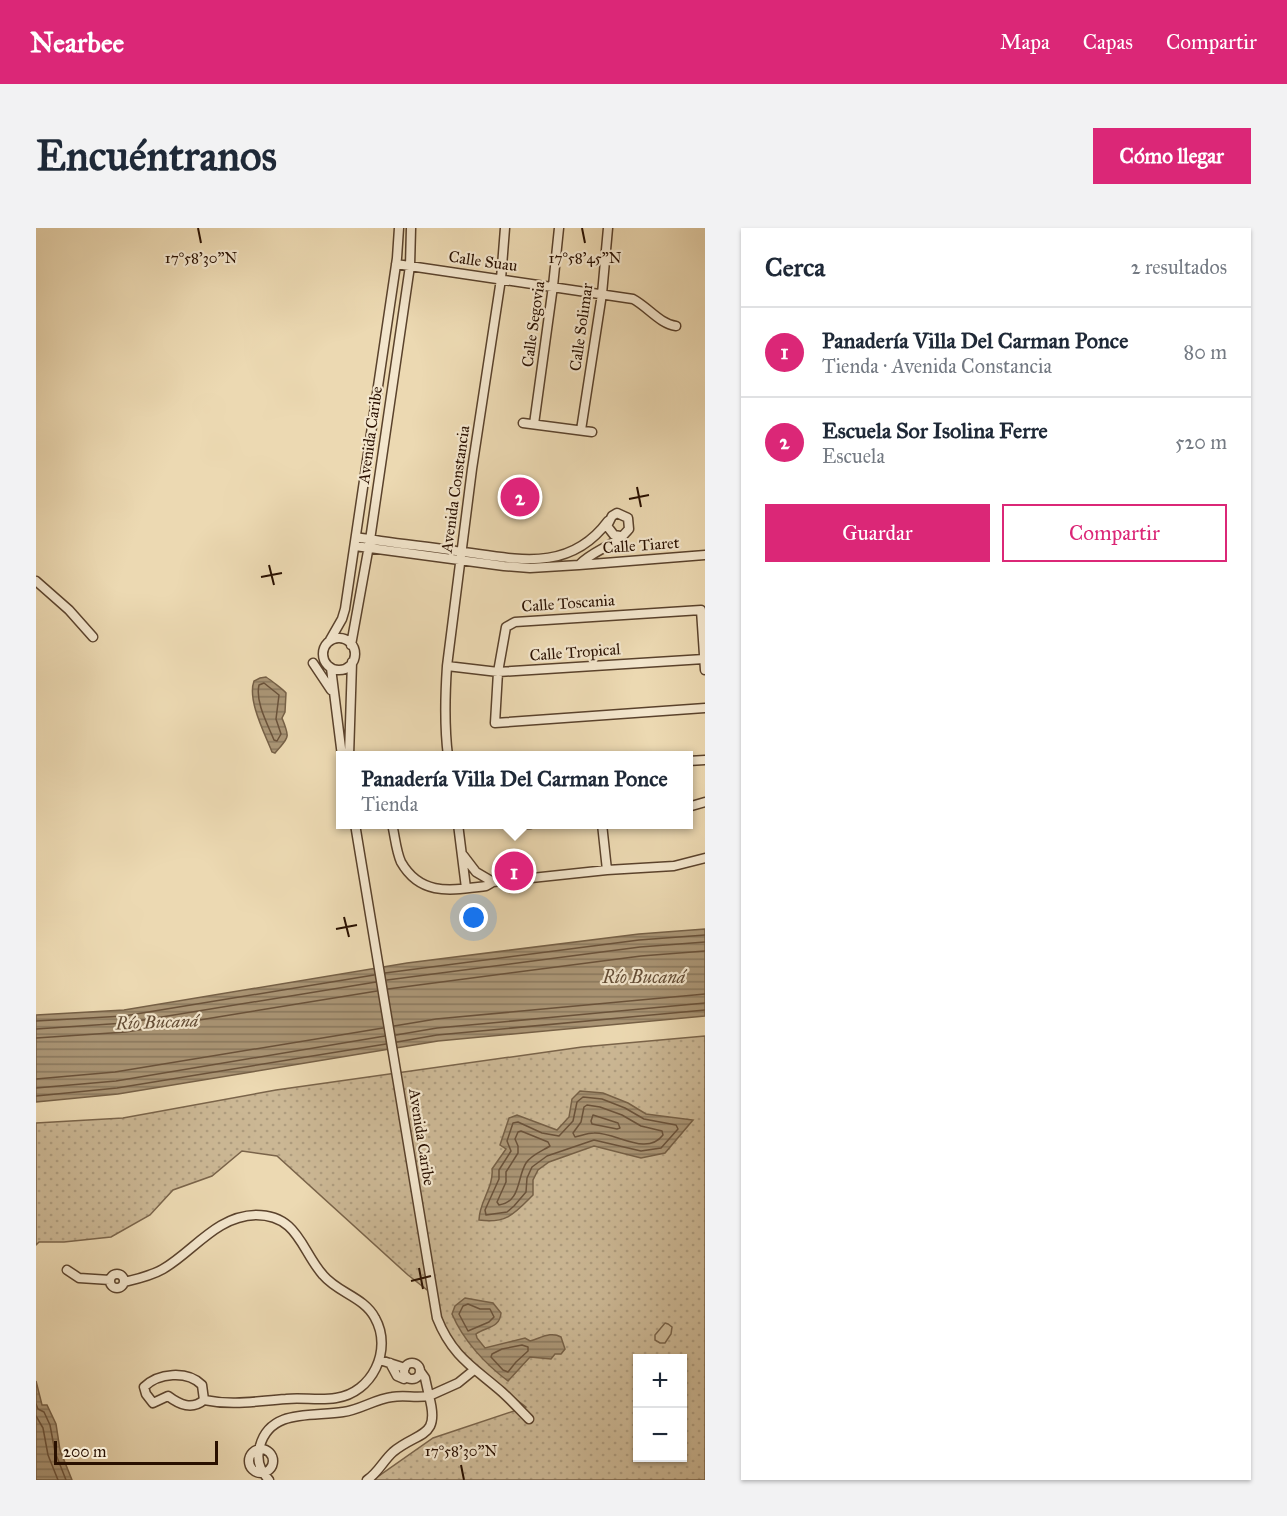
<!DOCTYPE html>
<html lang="es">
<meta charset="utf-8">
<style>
body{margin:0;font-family:"IM FELL Great Primer",serif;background:#f2f2f3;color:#1f2937}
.controls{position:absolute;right:18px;bottom:18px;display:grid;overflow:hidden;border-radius:0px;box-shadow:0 2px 4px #0004}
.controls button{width:54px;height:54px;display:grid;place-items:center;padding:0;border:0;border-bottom:2px solid #e0e1e3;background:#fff;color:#1f2937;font:30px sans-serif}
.scale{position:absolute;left:18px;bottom:15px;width:164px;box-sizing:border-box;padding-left:6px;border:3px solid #291000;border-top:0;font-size:16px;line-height:21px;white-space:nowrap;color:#291000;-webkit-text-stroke:4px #f3e6cd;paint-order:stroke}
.you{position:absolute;left:438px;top:690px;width:21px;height:21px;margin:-15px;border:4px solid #fff;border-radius:50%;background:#1a73e8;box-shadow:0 0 0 9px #1a73e833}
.badge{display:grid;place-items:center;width:39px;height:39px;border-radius:50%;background:#db2777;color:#fff;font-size:20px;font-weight:700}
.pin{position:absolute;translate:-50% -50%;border:3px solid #fff;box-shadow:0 2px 6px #0006}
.popup{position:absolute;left:300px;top:523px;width:357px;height:78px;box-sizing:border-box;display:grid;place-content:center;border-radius:0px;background:#fff;filter:drop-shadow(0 2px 4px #0005);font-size:20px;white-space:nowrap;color:#747a83}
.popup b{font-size:22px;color:#1f2937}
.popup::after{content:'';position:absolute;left:50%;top:100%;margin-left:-12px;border:12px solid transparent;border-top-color:#fff}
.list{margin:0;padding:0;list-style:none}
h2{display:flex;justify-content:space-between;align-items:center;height:78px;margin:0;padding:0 24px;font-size:26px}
h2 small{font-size:20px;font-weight:400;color:#747a83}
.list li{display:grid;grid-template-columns:39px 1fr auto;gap:18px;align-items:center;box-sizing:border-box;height:90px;padding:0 24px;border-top:2px solid #e0e1e3}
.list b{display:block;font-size:22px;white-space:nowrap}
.list p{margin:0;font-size:20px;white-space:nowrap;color:#747a83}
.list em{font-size:20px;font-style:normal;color:#747a83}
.actions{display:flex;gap:12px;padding:18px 24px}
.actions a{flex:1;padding:14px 0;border:2px solid #db2777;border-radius:0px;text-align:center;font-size:21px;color:#db2777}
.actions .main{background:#db2777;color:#fff}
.map{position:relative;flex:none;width:669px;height:1252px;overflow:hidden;border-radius:0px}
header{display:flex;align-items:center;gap:36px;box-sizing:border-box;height:84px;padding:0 30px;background:#db2777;color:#fff}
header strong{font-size:28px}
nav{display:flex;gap:33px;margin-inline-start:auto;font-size:21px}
.intro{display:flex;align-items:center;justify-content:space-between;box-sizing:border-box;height:144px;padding:0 36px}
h1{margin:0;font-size:42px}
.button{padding:15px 27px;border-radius:0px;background:#db2777;color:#fff;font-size:21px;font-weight:700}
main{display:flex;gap:36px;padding:0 36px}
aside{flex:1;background:#fff;border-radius:0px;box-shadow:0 2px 4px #0004}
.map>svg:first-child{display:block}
.grass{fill:url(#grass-dots);stroke:#7a644a;stroke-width:1.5;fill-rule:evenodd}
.pitch{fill:#cbb794;stroke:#7a644a;stroke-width:1.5}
.water{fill:url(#water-rules);stroke:#766046;stroke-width:1.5}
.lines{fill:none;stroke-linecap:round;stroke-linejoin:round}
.shore{stroke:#6a523a;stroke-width:1.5}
.minor-casing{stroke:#5a422c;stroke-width:11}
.minor{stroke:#f3e6cd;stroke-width:8}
.ticks{fill:none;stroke:#291000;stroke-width:2}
.labels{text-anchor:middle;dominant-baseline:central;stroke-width:4.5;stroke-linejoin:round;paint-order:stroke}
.street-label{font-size:16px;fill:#291000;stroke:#f3e6cd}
.water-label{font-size:18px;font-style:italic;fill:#634c35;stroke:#f3e6cd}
.ticks-label{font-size:15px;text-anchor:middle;fill:#291000;stroke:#f3e6cd;stroke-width:4.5;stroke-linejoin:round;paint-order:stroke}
</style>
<header>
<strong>Nearbee</strong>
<nav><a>Mapa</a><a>Capas</a><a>Compartir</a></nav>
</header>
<div class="intro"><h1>Encuéntranos</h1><a class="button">Cómo llegar</a></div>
<main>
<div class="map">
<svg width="669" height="1252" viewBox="0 0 669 1252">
<defs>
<pattern id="grass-dots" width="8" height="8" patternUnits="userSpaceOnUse" patternTransform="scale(1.5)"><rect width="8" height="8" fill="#cbb794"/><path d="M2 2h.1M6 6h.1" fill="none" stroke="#ae9c7e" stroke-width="1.8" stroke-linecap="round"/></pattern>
<pattern id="water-rules" width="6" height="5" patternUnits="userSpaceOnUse" patternTransform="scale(1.5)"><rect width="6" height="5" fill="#aa9575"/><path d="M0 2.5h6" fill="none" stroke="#8a785e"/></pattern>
</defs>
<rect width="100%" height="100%" fill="#ecd9b2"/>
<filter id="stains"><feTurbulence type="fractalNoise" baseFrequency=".00333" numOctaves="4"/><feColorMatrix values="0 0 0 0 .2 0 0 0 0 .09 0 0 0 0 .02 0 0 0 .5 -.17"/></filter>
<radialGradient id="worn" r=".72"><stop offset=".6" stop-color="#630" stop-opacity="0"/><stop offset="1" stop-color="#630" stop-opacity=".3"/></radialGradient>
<path class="grass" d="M669 808V1252H337L397 1210 490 1179C444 1144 413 1131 400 1069L372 1047 241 928 206 923 176 948 137 962 114 987 75 1009 28 1014H3L0 1017V895L87 890 240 862 546 819ZM602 1130H646V1230H602Z"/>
<path class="pitch" d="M629 1095 632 1096 636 1099 635 1106 629 1115H624L619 1112V1107Z"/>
<path class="water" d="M230 449C233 451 248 462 250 465L249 484 246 490C255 512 252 509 239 525L236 524C229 506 211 472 218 453L224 450Z
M669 701V788L402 813 82 866 0 874V787L88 782 371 735 603 706Z
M544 863 567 865 592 875 610 886 657 892 629 925 605 930 558 918 513 934 502 942 497 952V967C479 985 471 996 443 992 443 974 458 959 456 941L470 921 464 917 473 890 481 887 521 902 533 889 536 871Z
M429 1070 457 1075 465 1085C464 1100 450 1099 440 1106L441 1110 449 1120 489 1110 494 1113C505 1110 515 1103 525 1109L529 1121 525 1126H519L515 1131 494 1129 472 1153C449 1136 427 1112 416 1086L419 1078Z
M0 1153 6 1177H11L20 1196 24 1222 36 1252H0Z"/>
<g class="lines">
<path class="shore" d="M228 455 243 467 240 491 245 506 241 513 238 512C232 497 219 474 223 457Z
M349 745 603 712 669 707
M351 752 604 719 669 714
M352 761 605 728 669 723
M0 793 88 788 338 747
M358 798 400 791 669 766
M0 801 89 795 340 754
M360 807 401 800 669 775
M0 810 90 804 341 763
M361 814 401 807 669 782
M0 851 79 844 347 800
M0 860 80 853 349 808
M0 868 81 860 350 816
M547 869 566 871 589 880 608 891 640 897 642 901 625 920 605 923 558 912 511 928 496 939 491 950 490 964 478 978 471 984 450 987 449 982 463 951V942L475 923 471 913 477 895 482 894 506 905 523 908 537 893 541 874Z
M551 877 564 879 586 887 605 898 626 903 627 907C610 929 580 904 558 905 551 905 545 908 539 909L537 905 545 894 548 879Z
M557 887 582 895 584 900 581 901 556 896 555 893Z
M485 903 512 914 514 918C506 923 495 927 490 935 481 949 485 974 463 977L461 974 470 954V944L482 925V918L479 911 482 904Z
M432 1076 444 1081H454L458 1089 453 1094 432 1103 423 1086 427 1078Z
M486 1117 492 1119V1123L480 1134 472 1144 467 1142 455 1129 456 1126 466 1121Z
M0 1176 2 1181 8 1184 14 1197 19 1224 30 1252
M0 1188 7 1200 12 1227 22 1252"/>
<defs>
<path id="minor" d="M360 36 597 71C612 79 624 96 640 98
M487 195 556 204
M498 196 517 58 523 0
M545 202 566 66 572 0
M320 309C353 315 387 318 420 323 477 330 532 347 572 293
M319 318 468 338 494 340 543 337C557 322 581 317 593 301L592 290 581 285 576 288 571 298 578 307 584 308
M543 337 669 327
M0 353 33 382 57 409
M287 426a16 16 0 1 1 32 0a16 16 0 1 1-32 0Z
M294 412 306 391 309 381 361 30 363 0
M315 417 334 312 374 38 375 0
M277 435 295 462
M411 438 462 444 668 431
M295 440 306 528
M669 442 665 382 479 394 470 399 462 444 459 495 669 480
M313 528 316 434
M412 528C408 497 409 468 411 438L436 241 465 51 469 0
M652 533 669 532
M652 579 669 574
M319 596 401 1090C416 1128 437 1139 466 1164 475 1172 484 1182 493 1191
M356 596C359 608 360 623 365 634 385 669 416 662 450 658L457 654 571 642 638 638 669 630
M422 596 430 660
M481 596H494
M566 596 571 642
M427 627 440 644 457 654
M31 1042 43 1050 74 1052
M74 1053a7 7 0 1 1 14 0a7 7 0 1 1-14 0Z
M88 1054C101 1051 115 1048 127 1041 158 1023 180 988 220 987 262 987 265 1022 287 1047 302 1065 328 1069 339 1090 357 1122 336 1165 300 1170 283 1173 266 1169 250 1171 220 1173 198 1178 168 1172L166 1157C151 1142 122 1145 108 1159L110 1166 117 1175 132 1168C144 1177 156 1182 168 1172
M344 1132 369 1140
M354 1135 361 1148 368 1151 371 1149
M368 1143a8 8 0 1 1 16 0a8 8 0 1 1-16 0Z
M384 1143 389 1150 393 1168 422 1155 438 1142
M213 1233a12 12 0 1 1 24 0a12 12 0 1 1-24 0Z
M233 1252C224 1243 220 1231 224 1218 234 1180 278 1189 307 1184 324 1182 339 1171 356 1169 368 1167 380 1170 393 1168 405 1211 382 1203 357 1224 347 1233 342 1245 331 1252"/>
</defs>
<use href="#minor" class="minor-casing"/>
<use href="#minor" class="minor"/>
</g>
<path class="ticks" d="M162 0 165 15M546 0 549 15M601 259 605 279M593 271 613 267M233 337 238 357M225 349 246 345M308 689 313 709M300 701 321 697M383 1040 387 1061M375 1053 395 1048M425 1237 428 1252"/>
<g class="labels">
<g class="street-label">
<text transform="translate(447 33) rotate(8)">Calle Suau</text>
<text transform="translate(497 96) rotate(-82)">Calle Segovia</text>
<text transform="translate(545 99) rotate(-82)">Calle Solimar</text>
<text transform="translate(334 207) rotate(-82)">Avenida Caribe</text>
<text transform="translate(419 261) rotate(-82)">Avenida Constancia</text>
<text transform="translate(605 317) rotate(-4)">Calle Tiaret</text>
<text transform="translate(532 375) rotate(-4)">Calle Toscania</text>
<text transform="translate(539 424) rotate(-4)">Calle Tropical</text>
<text transform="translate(386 909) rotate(81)">Avenida Caribe</text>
</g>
<g class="water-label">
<text x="608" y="749">Río Bucaná</text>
<text transform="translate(121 794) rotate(-2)">Río Bucaná</text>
</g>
</g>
<g class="ticks-label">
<text x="165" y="35">17°58'30"N</text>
<text x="549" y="35">17°58'45"N</text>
<text x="425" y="1228">17°58'30"N</text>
</g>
<rect width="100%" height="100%" filter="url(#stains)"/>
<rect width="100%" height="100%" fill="url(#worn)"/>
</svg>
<div class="controls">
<button>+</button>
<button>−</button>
</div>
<div class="scale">200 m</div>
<div class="you"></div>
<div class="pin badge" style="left:478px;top:643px">1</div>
<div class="popup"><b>Panadería Villa Del Carman Ponce</b>Tienda</div>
<div class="pin badge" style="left:484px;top:269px">2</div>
</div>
<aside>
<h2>Cerca<small>2 resultados</small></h2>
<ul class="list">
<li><span class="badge">1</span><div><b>Panadería Villa Del Carman Ponce</b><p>Tienda · Avenida Constancia</p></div><em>80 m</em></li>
<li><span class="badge">2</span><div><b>Escuela Sor Isolina Ferre</b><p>Escuela</p></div><em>520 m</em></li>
</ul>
<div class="actions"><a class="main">Guardar</a><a>Compartir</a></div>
</aside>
</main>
